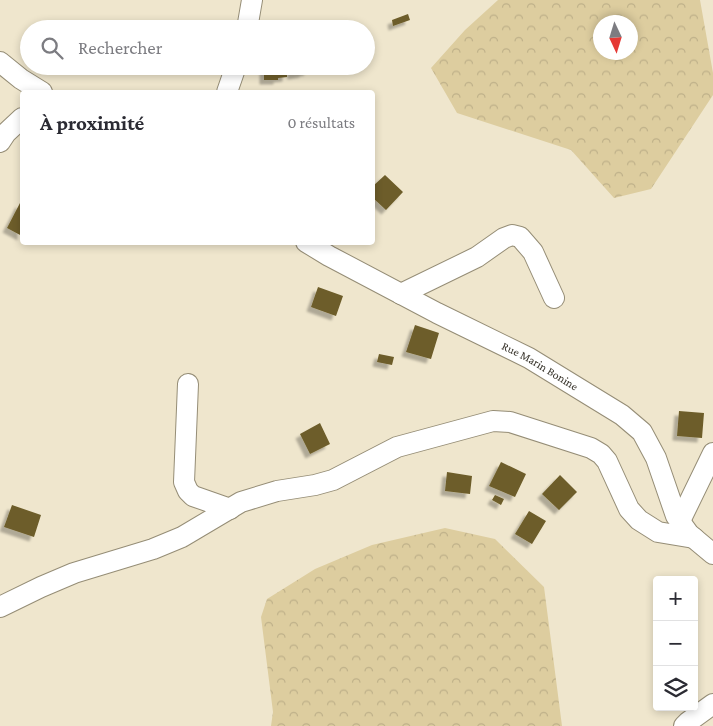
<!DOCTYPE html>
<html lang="fr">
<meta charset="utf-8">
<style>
body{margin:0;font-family:"Crimson Pro",serif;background:#f2f2f3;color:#2b2b33}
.controls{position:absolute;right:15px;bottom:15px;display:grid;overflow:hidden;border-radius:5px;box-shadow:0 2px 8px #0003}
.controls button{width:45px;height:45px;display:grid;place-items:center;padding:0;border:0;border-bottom:1px solid #e1e1e2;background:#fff;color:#2b2b33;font:25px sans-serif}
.compass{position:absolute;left:593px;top:15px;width:45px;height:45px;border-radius:50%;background:#fff;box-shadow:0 2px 8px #0003;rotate:176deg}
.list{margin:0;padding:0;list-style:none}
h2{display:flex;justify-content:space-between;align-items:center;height:65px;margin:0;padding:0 20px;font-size:21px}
h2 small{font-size:16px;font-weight:400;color:#7c7c81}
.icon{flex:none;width:28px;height:28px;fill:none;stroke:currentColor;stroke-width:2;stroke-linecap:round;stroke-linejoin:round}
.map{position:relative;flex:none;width:713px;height:726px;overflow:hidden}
.search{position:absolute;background:#fff;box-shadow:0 2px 8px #0003;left:20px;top:20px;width:355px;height:55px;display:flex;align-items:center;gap:12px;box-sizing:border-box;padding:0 18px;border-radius:28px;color:#7c7c81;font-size:19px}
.panel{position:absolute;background:#fff;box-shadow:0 2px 8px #0003;left:20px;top:90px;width:355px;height:155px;border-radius:5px}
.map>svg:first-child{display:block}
.forest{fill:url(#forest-crowns);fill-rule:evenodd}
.building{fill:#6d5d29;filter:url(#shadow)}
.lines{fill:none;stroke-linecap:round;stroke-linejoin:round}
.minor-casing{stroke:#958d76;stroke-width:22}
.minor{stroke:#fff;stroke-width:20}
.labels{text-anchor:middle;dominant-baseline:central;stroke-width:5;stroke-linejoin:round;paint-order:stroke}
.street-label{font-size:12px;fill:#37332a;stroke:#efe6cd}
</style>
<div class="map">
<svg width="713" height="726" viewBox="0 0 713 726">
<defs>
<pattern id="forest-crowns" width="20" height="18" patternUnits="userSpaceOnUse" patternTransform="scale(1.25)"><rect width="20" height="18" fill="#ddcd9f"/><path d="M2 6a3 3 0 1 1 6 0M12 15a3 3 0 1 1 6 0" fill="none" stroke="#beb089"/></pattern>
<filter id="shadow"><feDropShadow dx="-4.5" dy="4.5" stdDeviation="1" flood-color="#0004"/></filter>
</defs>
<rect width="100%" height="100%" fill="#efe6cd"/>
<path class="forest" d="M498 0H700L713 73V95L651 189 614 198 571 150 457 113 431 68 465 30ZM600 22H630V52H600Z
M445 528 495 539 544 587 562 726H271L273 712 261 617 267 599 315 569 372 545Z"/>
<path class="building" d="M408 14 410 20 393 26 392 20Z
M264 66H287V77L278 78V80H264Z
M291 66H311V68H308L309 71 304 72V73L292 75Z
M292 90V92H264L263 91Z
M385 175 403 192 386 210 372 197V187Z
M20 203 22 205V236L7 228Z
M318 287 343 296 336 316 311 307Z
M415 325 439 333 431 359 406 352Z
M379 354 394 357 392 365 377 362Z
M679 411 704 413 702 438 677 436Z
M320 423 330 444 310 454 300 434Z
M501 462 526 474 515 497 489 486Z
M447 472 472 476 470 494 445 491Z
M560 475 577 492 559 510 542 494Z
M495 495 504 499 501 505 492 500Z
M12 505 41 515 34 537 4 527Z
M529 511 546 521 532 544 515 534Z"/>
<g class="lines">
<defs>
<g id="minor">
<path d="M247 29 252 0"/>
<path d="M0 62 21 79 42 92"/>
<path d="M227 92 236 66"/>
<path d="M0 142 6 133 22 118"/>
<path id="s1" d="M306 242 329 256 437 313 529 358 622 415 642 432 656 458 676 516 689 534 713 554"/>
<path d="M401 294 477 257 504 238 512 235 520 237 533 252 554 298"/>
<path d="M188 384 184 482 188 491 193 496 230 509"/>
<path d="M680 521 713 453"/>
<path d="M0 607 41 587 74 573 153 549 182 537 241 502 277 491 315 485 333 480 397 447 493 421 510 422 591 448 601 454 607 461 629 509 639 520 658 532 694 538"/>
<path d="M684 726 688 722 713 704"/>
</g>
</defs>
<use href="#minor" class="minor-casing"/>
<use href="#minor" class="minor"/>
</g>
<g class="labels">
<g class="street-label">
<text stroke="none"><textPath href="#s1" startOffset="265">Rue Marin Bonine</textPath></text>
</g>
</g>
</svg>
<div class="controls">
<button>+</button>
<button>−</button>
<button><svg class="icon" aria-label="layers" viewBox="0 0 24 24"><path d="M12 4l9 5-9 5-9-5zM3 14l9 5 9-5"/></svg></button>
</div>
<svg class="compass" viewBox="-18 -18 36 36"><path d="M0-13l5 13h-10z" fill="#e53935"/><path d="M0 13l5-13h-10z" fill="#7c7c81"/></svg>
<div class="search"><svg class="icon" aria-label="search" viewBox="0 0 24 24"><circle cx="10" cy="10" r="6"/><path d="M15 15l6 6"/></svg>Rechercher</div>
<section class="panel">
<h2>À proximité<small>0 résultats</small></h2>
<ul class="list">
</ul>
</section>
</div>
